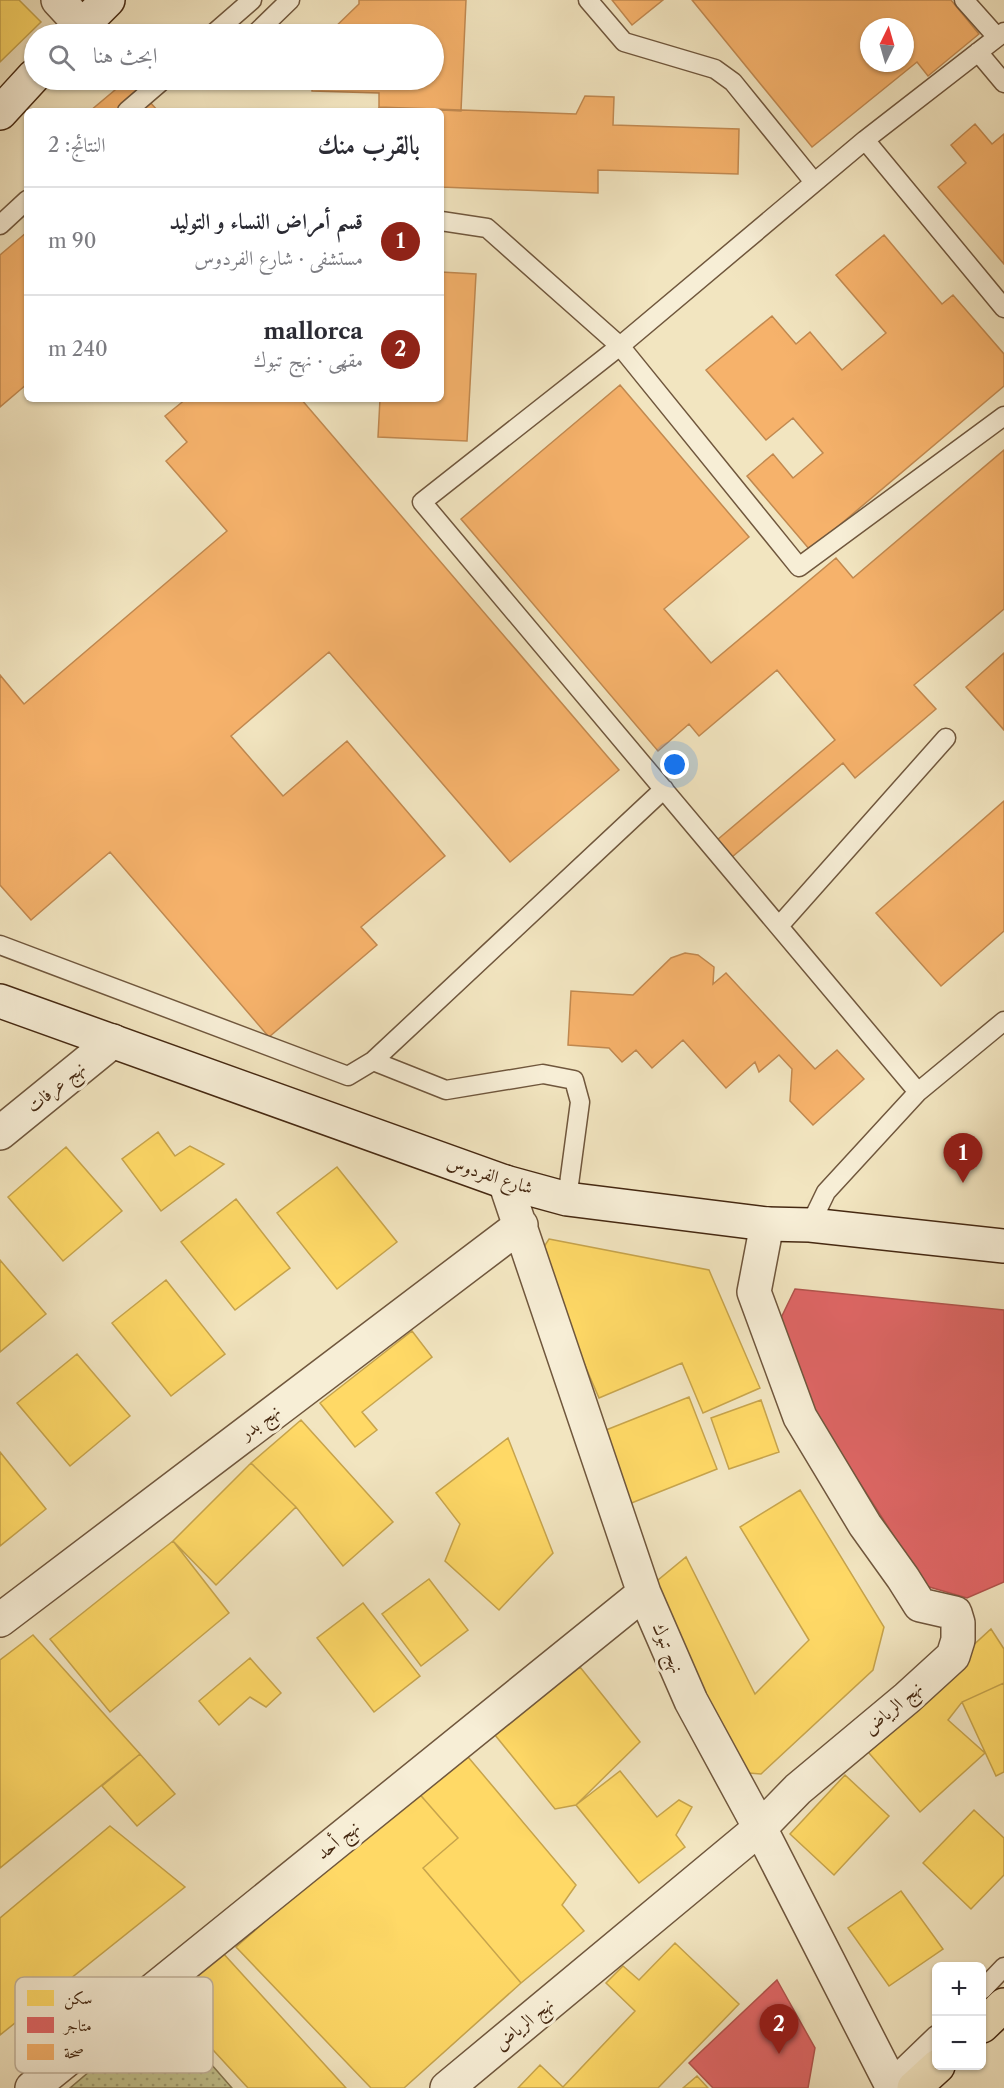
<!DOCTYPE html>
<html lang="ar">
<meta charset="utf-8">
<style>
body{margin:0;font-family:"Libre Caslon Text",Amiri,serif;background:#f2f2f3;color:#2b2b33;direction:rtl}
.controls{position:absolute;right:18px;bottom:18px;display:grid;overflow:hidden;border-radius:9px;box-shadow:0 2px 4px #0004}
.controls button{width:54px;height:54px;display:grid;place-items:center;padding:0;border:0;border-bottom:2px solid #e1e1e2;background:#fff;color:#2b2b33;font:30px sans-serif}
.compass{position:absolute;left:860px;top:18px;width:54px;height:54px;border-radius:50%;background:#fff;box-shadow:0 2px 4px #0004;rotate:5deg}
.you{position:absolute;left:675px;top:765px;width:21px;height:21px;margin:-15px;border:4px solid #fff;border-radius:50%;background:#1a73e8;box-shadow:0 0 0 9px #1a73e833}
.badge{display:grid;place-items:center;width:39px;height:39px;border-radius:50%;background:#8f2418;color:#fff;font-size:20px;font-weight:700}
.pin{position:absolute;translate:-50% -50px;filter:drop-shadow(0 2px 3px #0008)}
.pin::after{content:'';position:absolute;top:32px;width:21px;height:18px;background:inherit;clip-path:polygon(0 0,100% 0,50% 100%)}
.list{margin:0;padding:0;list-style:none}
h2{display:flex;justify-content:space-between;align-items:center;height:78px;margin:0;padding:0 24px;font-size:26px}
h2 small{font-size:20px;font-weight:400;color:#7c7c81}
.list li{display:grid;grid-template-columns:39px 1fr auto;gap:18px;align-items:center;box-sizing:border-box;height:108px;padding:0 24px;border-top:2px solid #e1e1e2}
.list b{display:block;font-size:22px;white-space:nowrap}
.list p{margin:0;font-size:20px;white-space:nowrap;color:#7c7c81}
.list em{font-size:20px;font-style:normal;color:#7c7c81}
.icon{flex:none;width:33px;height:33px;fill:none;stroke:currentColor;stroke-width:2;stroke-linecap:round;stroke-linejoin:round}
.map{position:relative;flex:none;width:1004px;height:2088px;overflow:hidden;direction:ltr}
.search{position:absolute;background:#fff;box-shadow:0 2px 4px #0004;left:24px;top:24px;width:420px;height:66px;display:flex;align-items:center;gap:15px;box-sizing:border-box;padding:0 21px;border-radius:33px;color:#7c7c81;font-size:22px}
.panel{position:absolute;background:#fff;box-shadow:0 2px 4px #0004;left:24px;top:108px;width:420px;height:294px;border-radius:9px;direction:rtl}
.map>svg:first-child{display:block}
.grass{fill:url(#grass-dots);stroke:#84754f;stroke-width:1.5}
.homes{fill:#ffd966;stroke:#c7a44c;stroke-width:1.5}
.shops{fill:#e06666;stroke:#b2534c;stroke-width:1.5}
.health{fill:#f6b26b;stroke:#c18950;stroke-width:1.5;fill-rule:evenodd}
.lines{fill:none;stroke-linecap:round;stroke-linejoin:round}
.lane-casing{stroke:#70573d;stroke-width:21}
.street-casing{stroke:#70573d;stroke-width:36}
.secondary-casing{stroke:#452811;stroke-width:36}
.primary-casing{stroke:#452811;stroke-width:36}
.lane{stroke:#f7eed6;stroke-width:18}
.street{stroke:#f7eed6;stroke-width:33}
.secondary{stroke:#f7eed6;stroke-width:33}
.primary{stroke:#f2e5c0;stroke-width:33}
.labels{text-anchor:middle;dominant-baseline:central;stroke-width:6;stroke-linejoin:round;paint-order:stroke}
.street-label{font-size:18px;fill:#452811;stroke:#f7eed6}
.key{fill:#f7eed6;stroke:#c2b39b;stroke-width:1.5}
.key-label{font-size:16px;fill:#452811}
</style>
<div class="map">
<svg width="1004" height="2088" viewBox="0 0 1004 2088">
<defs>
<pattern id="grass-dots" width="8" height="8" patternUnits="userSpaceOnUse" patternTransform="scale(1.5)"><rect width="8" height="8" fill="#c2c28d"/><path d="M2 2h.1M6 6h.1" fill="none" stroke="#9f9e72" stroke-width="1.8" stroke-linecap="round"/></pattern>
</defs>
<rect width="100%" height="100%" fill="#f2e5c0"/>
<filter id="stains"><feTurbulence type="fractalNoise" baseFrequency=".00333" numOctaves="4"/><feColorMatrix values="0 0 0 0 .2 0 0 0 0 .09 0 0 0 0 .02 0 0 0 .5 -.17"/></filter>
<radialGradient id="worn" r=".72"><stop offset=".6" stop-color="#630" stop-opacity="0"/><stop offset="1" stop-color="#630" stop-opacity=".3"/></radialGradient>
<path class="grass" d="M163 2009 232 2088H70Z"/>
<path class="homes" d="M0 0H19L41 22 0 62Z
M158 1132 175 1156 190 1146 224 1164 161 1211 122 1159Z
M66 1147 122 1211 63 1261 8 1197Z
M337 1167 397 1242 337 1289 277 1213Z
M236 1199 290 1268 235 1310 181 1242Z
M549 1239 709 1270 760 1388 703 1413 682 1363 599 1398 538 1256Z
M0 1260 46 1314 0 1352Z
M166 1280 225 1354 171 1396 112 1323Z
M412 1331 432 1357 362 1412 377 1430 355 1447 320 1403Z
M77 1354 130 1416 70 1466 17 1403Z
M689 1397 717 1469 629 1504 601 1432Z
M761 1400 779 1452 729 1469 711 1418Z
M301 1420 393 1522 343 1566 296 1507 251 1463Z
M508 1438 553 1553 499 1610 445 1561 460 1524 436 1493Z
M0 1452 46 1509 0 1546Z
M251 1463 296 1507 216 1585 173 1541Z
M800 1490 884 1627 873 1670 761 1774 736 1772 652 1585 686 1557 755 1694 809 1640 740 1527Z
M173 1541 229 1613 110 1712 50 1639Z
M429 1579 468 1630 421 1666 382 1614Z
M363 1603 420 1676 374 1712 317 1638Z
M991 1629 1004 1649V1683L962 1702 948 1720 985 1753 920 1812 863 1746Z
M33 1635 140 1754 0 1868V1660Z
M250 1658 281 1693 266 1707 250 1697 219 1725 199 1701Z
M580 1667 640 1742 576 1805 555 1809 495 1735Z
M1004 1683V1772L996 1776 962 1702Z
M463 1751 576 1885 562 1905 584 1931 521 1983 423 1868 458 1838 416 1790Z
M140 1754 175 1794 137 1826 102 1786Z
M620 1771 657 1817 679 1800 692 1807 676 1835 685 1847 639 1883 576 1805Z
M845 1775 889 1816 834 1875 790 1834Z
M416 1790 458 1838 423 1868 521 1983 404 2088H371L236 1947Z
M974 1810 1004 1838V1875L971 1909 923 1863Z
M110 1826 185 1887 0 2035V1918Z
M901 1891 943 1949 889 1986 848 1928Z
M675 1943 739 2004 658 2088H518L540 2065 563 2087 635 2011 606 1983 623 1966 639 1980Z
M222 1952 346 2088H248L168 2001Z
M697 2076 708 2088H683Z"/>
<path class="shops" d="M795 1289 1004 1310V1582L967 1598 926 1586 811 1407 779 1322Z
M777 1980 815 2048 808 2088H713L689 2063Z"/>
<path class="health" d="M359 0H466L461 111 379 107V93L312 91V80H434V34H328L359 4Z
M612 0H663L632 25Z
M692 0H951L979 34 928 76 917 62 812 147ZM869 27H905V63H869Z
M127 80H130L158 111H90Z
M585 96 614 97 613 125 739 129 738 174 598 170V193L441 187V111H378L379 107 576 114Z
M975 124 992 144 1004 134V264L938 187 966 163 951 145Z
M27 232V384L0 407V255Z
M884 235 942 304 953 295 1004 354V386L810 550 747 476 773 454 793 478 823 453 793 418 766 440 706 370 772 316 796 344 810 332 842 370 886 333 836 275Z
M441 272 476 274 467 441 378 437 380 399H441Z
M620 385 749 537 664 609 711 663 836 558 853 578 1004 450V609L914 685 936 709 855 778 843 763 732 857 717 840 835 740 777 670 699 736 689 724 658 751 461 519Z
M186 399H301L619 770 510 862 329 652 231 736 283 796 347 741 445 856 361 927 377 945 269 1037 110 852 31 920 0 885V675L24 704 227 531 166 461 187 442 165 416Z
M1004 653V730L966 687Z
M1004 801V931L941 986 876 913Z
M685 953 698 955 714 967 713 984 726 973 815 1069 837 1050 864 1079 813 1125 790 1101 792 1069 779 1055 759 1072 755 1062 726 1088 683 1040 652 1068 636 1050 622 1062 609 1048 568 1045 571 991 633 995 671 958Z"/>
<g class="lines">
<defs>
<path id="lane" d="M588 0 624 42 715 69 733 82 814 182
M964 0 997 37
M1004 32 865 140 620 346 799 567 1004 416
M213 34 252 0
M255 34 290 0
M978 52 1004 83
M127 111 163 80
M865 140 1004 308
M441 221 487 228 620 346 422 502 918 1092 1004 1021
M0 225 27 200
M779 926 946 738
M0 945 348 1076 373 1061 664 789
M373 1061 446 1090 543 1074 574 1080 580 1102 567 1199
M810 1225 826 1192 918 1092
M982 1990 1004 1967
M884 2085 936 2035"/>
<path id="street" d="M58 0 82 26
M0 1133 113 1041
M505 1182 644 1593 691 1701 760 1828 889 2080 895 2088
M0 1620 521 1225
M32 2088 644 1593
M447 2088 760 1828 798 1789 907 1698 953 1656 958 1640V1623L955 1613 920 1605 903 1578 865 1525 800 1417 754 1292 767 1224"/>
<path id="secondary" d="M74 34 108 0
M0 113 34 76
M0 1001 505 1182 567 1199 767 1224 810 1225 1004 1246"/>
<path id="primary" d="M982 2026 1004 2005
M914 2088 938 2066"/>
</defs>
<use href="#lane" class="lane-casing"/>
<use href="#street" class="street-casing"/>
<use href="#secondary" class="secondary-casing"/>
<use href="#primary" class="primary-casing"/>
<use href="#lane" class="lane"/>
<use href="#street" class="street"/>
<use href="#secondary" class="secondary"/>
<use href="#primary" class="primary"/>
</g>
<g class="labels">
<g class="street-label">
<text transform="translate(56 1087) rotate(-39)">نهج عرفات</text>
<text transform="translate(490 1175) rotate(18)">شارع الفردوس</text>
<text transform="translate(260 1422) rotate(-37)">نهج بدر</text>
<text transform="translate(668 1648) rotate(67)">نهج تبوك</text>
<text transform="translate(893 1708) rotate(-41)">نهج الرياض</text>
<text transform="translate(338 1840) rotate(-39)">نهج أحد</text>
<text transform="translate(524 2024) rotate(-40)">نهج الرياض</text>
</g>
</g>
<rect x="15" y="1977" width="198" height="96" rx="9" class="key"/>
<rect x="27" y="1990" width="27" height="16" fill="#ffd966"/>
<rect x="27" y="2017" width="27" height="16" fill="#e06666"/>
<rect x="27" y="2044" width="27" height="16" fill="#f6b26b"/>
<g class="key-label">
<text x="64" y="2004">سكن</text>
<text x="64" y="2031">متاجر</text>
<text x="64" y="2058">صحة</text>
</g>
<rect width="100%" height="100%" filter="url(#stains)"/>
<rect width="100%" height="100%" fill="url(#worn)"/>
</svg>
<div class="controls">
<button>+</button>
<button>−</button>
</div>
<svg class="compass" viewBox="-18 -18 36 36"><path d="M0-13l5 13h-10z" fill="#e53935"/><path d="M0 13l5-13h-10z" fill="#7c7c81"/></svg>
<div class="you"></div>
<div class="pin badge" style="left:963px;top:1183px">1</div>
<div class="pin badge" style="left:779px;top:2054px">2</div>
<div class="search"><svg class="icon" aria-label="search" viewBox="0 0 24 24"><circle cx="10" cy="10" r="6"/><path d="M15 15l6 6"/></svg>ابحث هنا</div>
<section class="panel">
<h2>بالقرب منك<small>النتائج: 2</small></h2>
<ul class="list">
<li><span class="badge">1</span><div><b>قسم أمراض النساء و التوليد</b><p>مستشفى · شارع الفردوس</p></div><em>90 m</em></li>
<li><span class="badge">2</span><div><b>mallorca</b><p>مقهى · نهج تبوك</p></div><em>240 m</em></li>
</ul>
</section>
</div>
